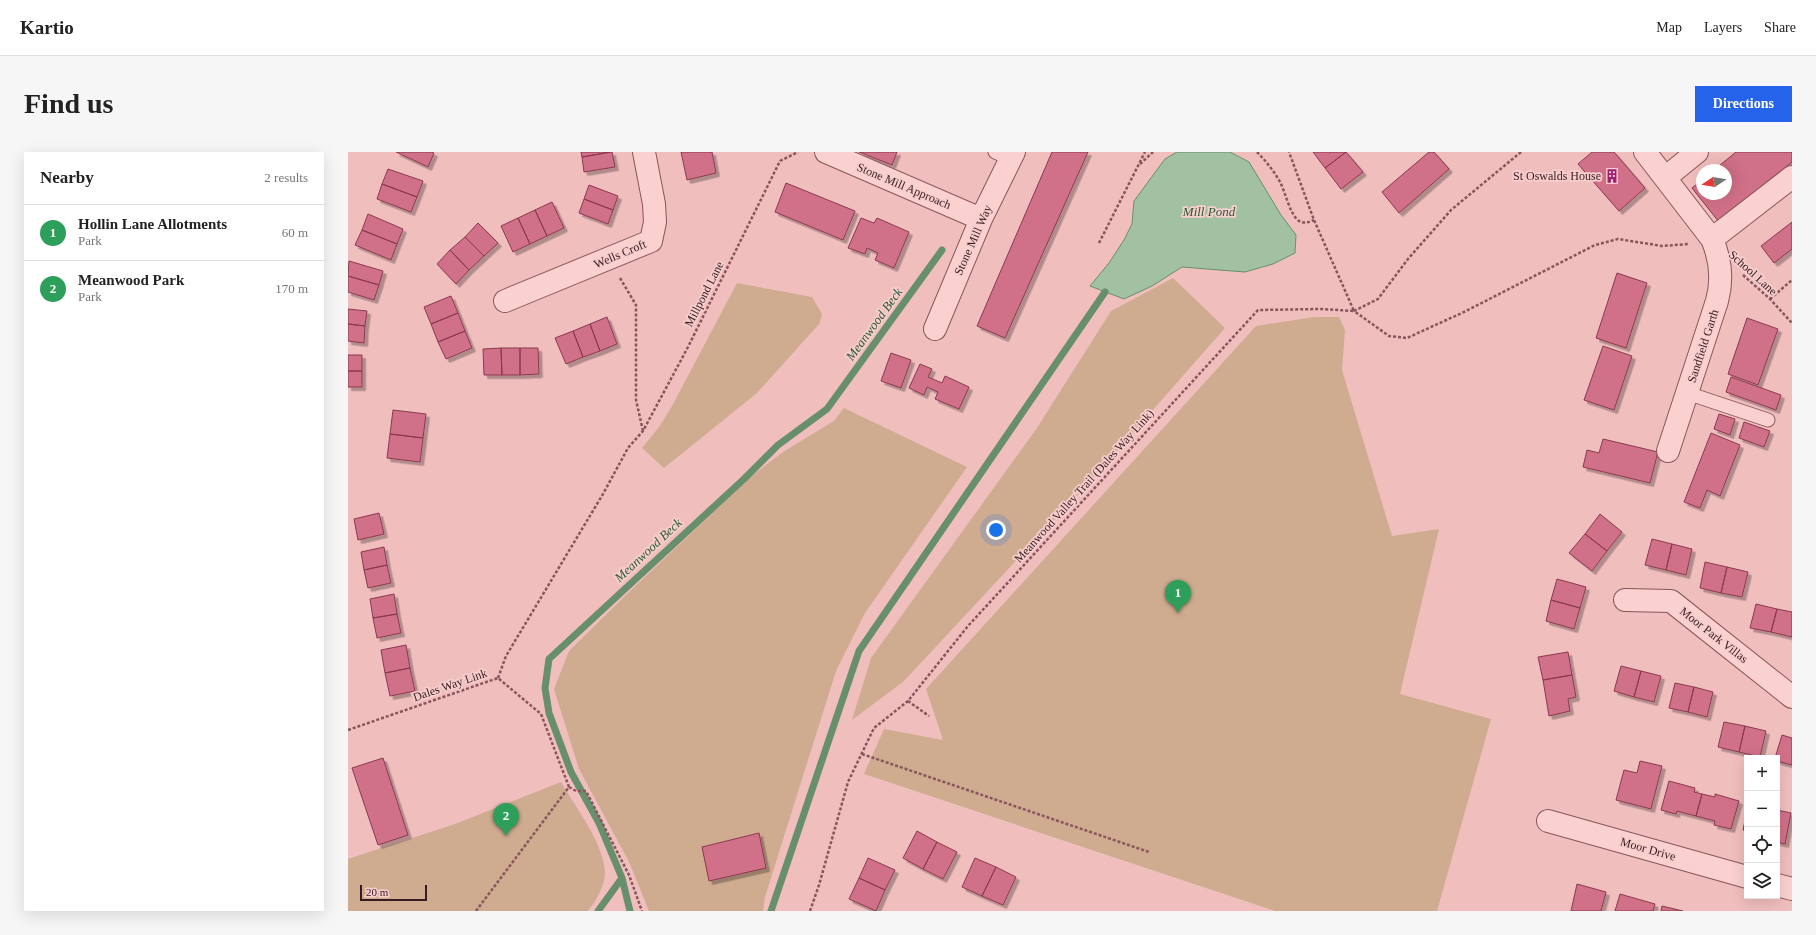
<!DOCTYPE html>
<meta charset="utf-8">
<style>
body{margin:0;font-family:"Times New Roman",serif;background:#f6f6f6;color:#222}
.controls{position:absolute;right:12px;bottom:12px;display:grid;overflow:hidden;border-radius:0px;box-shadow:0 4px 16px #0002}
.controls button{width:36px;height:36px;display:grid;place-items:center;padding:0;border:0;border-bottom:1px solid #e0e0e0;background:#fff;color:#222;font:20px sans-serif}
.compass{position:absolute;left:1348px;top:12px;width:36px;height:36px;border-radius:50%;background:#fff;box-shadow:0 4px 16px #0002;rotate:258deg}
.scale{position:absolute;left:12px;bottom:10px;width:67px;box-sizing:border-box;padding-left:4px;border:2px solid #371b20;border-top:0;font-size:11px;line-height:14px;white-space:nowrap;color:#371b20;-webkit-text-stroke:3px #f7cecd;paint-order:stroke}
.you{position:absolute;left:648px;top:378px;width:14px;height:14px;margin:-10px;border:3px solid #fff;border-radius:50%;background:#1a73e8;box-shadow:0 0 0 6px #1a73e833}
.badge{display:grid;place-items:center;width:26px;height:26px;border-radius:50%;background:#2563eb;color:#fff;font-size:13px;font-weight:700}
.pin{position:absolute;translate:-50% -33px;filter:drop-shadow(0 1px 2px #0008)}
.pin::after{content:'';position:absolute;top:21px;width:14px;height:12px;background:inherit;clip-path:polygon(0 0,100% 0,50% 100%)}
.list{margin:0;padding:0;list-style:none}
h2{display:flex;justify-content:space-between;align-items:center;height:52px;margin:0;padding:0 16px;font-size:17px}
h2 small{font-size:13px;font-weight:400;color:#767676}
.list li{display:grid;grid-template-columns:26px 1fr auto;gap:12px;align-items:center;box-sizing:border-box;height:56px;padding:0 16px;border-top:1px solid #e0e0e0}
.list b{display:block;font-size:15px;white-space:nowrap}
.list p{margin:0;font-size:13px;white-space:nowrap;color:#767676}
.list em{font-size:13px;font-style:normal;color:#767676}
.icon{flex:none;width:22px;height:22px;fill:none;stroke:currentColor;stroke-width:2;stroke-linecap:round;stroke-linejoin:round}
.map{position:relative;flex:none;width:1444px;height:759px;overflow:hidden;border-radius:0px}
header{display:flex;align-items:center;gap:24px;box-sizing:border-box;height:56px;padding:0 20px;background:#fff;border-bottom:1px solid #e0e0e0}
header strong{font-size:19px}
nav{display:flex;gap:22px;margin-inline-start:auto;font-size:14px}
.intro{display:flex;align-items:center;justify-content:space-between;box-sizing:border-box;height:96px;padding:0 24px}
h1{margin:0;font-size:28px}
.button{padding:10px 18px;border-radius:0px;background:#2563eb;color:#fff;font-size:14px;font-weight:700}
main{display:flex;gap:24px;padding:0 24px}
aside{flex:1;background:#fff;border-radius:0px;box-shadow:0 4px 16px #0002}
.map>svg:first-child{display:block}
.green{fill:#cfac90}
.water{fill:#a1c1a2;stroke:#688f6b}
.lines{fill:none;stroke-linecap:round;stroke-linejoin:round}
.stream{stroke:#688f6b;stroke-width:7}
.building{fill:#d17089;stroke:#8a394f;filter:url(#shadow)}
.service-casing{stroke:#89555c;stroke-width:15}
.minor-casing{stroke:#89555c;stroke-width:24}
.path{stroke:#89555c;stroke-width:2.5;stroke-dasharray:3 2;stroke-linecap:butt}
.service{stroke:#fbd1d0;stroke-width:13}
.minor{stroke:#fbd1d0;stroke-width:22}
.labels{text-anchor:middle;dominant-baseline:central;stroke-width:3.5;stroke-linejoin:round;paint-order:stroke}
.poi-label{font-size:12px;fill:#371b20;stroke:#f7cecd;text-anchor:end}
.street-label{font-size:12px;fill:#371b20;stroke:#f7cecd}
.water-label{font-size:13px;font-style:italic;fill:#295835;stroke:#f7cecd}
</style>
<header>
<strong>Kartio</strong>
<nav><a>Map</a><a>Layers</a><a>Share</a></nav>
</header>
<div class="intro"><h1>Find us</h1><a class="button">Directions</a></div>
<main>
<aside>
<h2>Nearby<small>2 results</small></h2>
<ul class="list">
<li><span class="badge" style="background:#2e9e5b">1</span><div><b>Hollin Lane Allotments</b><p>Park</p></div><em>60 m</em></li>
<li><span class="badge" style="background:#2e9e5b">2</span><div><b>Meanwood Park</b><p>Park</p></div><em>170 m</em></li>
</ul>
</aside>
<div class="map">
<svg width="1444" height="759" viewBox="0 0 1444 759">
<defs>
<filter id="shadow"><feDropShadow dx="3.5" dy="3.5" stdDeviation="0" flood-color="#0004"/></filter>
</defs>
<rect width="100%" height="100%" fill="#f0bebd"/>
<path class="green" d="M825 126 877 176 745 326 556 529 504 568 523 506 689 276 763 159Z
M389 131 464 145 474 162 471 172 409 241 316 316 294 296 311 275 323 256Z
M967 165H991L997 178 994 218 1044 384 1091 377 1052 542 1143 567 1089 759H927L516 622 536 577 595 588 578 537 908 174Z
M496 256 619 315 517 461 488 519 417 745 415 759H301L281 710 231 617 206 537 221 499 282 439 405 323 435 300 486 269Z
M213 630C228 656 255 690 257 720 257 734 248 749 240 759H0V707L107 672Z"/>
<path class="water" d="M829 0H882L901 10 933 63 948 83 947 101 925 112 897 120 834 115 804 134 776 147 742 134 761 111 776 88 784 72 786 49 817 7Z"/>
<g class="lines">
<path class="stream" d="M274 726 282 759
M250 759 274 726 251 671 223 620 201 561 197 536 201 507 396 327 430 293 479 257 594 98
M423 759 511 499 757 140"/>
</g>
<path class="building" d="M48 0H84L86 1 80 15Z
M233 0H262L234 5Z
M264 0 267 15 236 20 234 5Z
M333 0H364L368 21 339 28Z
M511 0H549L544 13Z
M704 0H740L657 186 629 174Z
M965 0H998L977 16Z
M998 0 1015 20 993 37 977 16Z
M1081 0H1086L1101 17 1051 61 1034 40Z
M1244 0H1266L1297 36 1271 59 1230 12Z
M1388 0H1444V10L1371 70 1344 36 1354 28V42H1378V18H1366Z
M40 17 75 29 69 45 34 32Z
M438 31 507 59 495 88 427 60Z
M34 32 69 45 63 60 29 47Z
M241 33 270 44 265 58 236 47Z
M236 47 265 58 260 72 231 61Z
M204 50 216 76 199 84 187 58Z
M187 58 199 84 182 92 170 66Z
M20 62 55 77 49 92 14 78Z
M170 66 182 92 165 100 153 74Z
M513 66 526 71 529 66 561 80 546 116 527 108 530 101 519 96 517 102 500 96Z
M1444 70V97L1426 111 1413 94Z
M130 71 150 91 136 104 117 85Z
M14 78 49 92 43 108 7 93Z
M117 85 136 104 121 118 102 98Z
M102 98 121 118 108 132 89 112Z
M1 109 35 119 31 133 0 124Z
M1269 121 1299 131 1278 196 1248 186Z
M0 124 31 133 26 148 0 140Z
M103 144 110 161 83 172 76 155Z
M0 157 19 159 17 174 0 172Z
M110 161 117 179 90 190 83 172Z
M259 165 269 192 252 199 242 172Z
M1399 166 1430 177 1410 233 1380 222Z
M0 172 17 174 16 191 0 189Z
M242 172 252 199 235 205 225 179Z
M117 179 124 196 98 207 90 190Z
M225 179 235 205 218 212 207 186Z
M1255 194 1284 204 1266 258 1236 248Z
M153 196 154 223H136L135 197Z
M153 196H172V223H154Z
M172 196H190L191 222 172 223Z
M543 201 563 208 553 236 533 229Z
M0 203H14V219H0Z
M572 212 584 217 580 225 594 231 597 224 621 235 611 257 587 247 590 240 579 235 576 243 561 236Z
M0 219H14V235H0Z
M1383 225 1433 243 1428 258 1378 240Z
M45 258 78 262 75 286 42 282Z
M1371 262 1387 267 1382 283 1366 277Z
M1396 270 1422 279 1416 295 1391 286Z
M1363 281 1392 293 1372 344 1359 338 1352 356 1336 350Z
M42 282 75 286 72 310 39 306Z
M1255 287 1310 300 1302 331 1235 315 1239 298 1251 301Z
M31 361 36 382 10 388 6 367Z
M1252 362 1274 380 1259 399 1237 382Z
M1237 382 1259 399 1244 419 1221 401Z
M1304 387 1324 392 1318 418 1297 413Z
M1324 392 1344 397 1338 423 1318 418Z
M36 395 39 413 16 418 13 400Z
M1357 410 1379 415 1373 441 1352 436Z
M39 413 43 431 20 436 16 418Z
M1379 415 1400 420 1394 445 1373 441Z
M1209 427 1238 435 1232 456 1203 448Z
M46 442 49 462 25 466 22 447Z
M1203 448 1232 456 1226 477 1198 469Z
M1408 452 1429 457 1423 480 1402 476Z
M1429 457 1444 460V485L1423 480Z
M49 462 53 481 29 486 25 466Z
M58 493 62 516 37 521 33 498Z
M1220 500 1224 523 1195 528 1190 505Z
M1273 514 1293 519 1286 545 1266 539Z
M62 516 67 539 42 544 37 521Z
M1293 519 1313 524 1306 550 1286 545Z
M1224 523 1228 545 1220 547 1222 559 1201 564 1195 528Z
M1327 531 1346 535 1340 560 1321 556Z
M1346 535 1365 540 1359 565 1340 560Z
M1376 570 1397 574 1391 600 1370 595Z
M1397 574 1418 579 1412 605 1391 600Z
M1434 583 1444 586V613L1429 609V606H1427Z
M35 606 60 683 30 693 4 616Z
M1292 609 1314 614 1303 657 1268 648 1276 618 1289 621Z
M1321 629 1347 636 1346 640 1354 642 1348 664 1329 659 1328 662 1313 658Z
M1354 642 1367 645V642L1391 649 1383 677 1366 673 1367 669 1348 664Z
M1429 658 1443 661 1437 692 1429 690Z
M1399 659V679L1395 678Z
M569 679 589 690 575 717 555 706Z
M411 681 418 716 361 729 354 695Z
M589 690 609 700 595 727 575 717Z
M520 706 547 718 537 738 511 726Z
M627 706 648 715 634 744 614 735Z
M648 715 668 725 655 753 634 744Z
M511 726 537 738 528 759 501 747Z
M1229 732 1258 740 1253 759H1223Z
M1272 742 1307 752 1305 759H1267Z
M1314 754 1335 759H1313Z"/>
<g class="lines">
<defs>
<path id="service" d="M647 0 663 7
M1339 241 1420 268"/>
<path id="minor" d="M478 0 633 67
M1297 0 1364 87C1373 108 1375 127 1369 149L1320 299
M1317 26 1349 0
M1364 87 1444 25
M157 149 303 89 307 70 306 52 296 0
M587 177 633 67 666 0
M1277 448 1323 449 1444 545
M1200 669 1399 725
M1429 733 1444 737"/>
</defs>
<use href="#service" class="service-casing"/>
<use href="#minor" class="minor-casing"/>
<path class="path" d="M909 0C917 8 926 19 932 30 937 39 942 63 951 69 957 72 961 70 966 68
M1173 0 1103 58 1060 107 1030 147 1006 159 1041 184 1059 186 1116 160 1247 93 1270 87 1314 94 1340 92
M792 12 805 0
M751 91 797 0
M1395 123 1422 147 1444 171
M272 126 288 153V248L295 279
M1422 147 1444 128
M150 526 158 504 255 342 280 296 295 279 340 195 432 9 450 0
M560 549 581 564
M0 578 150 526 193 562 221 635
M514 602 801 700
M221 635 228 639H238L281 723 294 759
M128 759 221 635
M462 759 471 733 500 630 526 576 560 549 620 474 910 158 973 157 1006 159 966 68 941 0"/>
<use href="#service" class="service"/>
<use href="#minor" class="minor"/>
</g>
<defs>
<symbol id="building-bare" viewBox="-9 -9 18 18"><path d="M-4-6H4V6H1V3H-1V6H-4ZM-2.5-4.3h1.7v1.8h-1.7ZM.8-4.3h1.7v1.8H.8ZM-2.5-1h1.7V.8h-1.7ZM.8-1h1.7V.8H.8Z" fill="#9c2174" stroke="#f7cecd" stroke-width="2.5" paint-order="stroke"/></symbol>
</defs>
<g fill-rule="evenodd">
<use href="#building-bare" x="1254" y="14" width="20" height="20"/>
</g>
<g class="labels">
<g class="poi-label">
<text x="1253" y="24">St Oswalds House</text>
</g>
<g class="street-label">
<text transform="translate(556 34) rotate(23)">Stone Mill Approach</text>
<text transform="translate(625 88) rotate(-66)">Stone Mill Way</text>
<text transform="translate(272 102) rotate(-23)">Wells Croft</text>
<text transform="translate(1405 121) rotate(42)">School Lane</text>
<text transform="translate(356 142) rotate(-63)">Millpond Lane</text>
<text transform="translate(1355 194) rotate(-72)">Sandfield Garth</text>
<text transform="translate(736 334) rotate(-48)">Meanwood Valley Trail (Dales Way Link)</text>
<text transform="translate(1366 483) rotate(38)">Moor Park Villas</text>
<text transform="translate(102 533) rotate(-19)">Dales Way Link</text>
<text transform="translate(1300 697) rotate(16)">Moor Drive</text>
</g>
<g class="water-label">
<text x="861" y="59">Mill Pond</text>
<text transform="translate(526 172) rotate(-54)">Meanwood Beck</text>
<text transform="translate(300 398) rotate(-43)">Meanwood Beck</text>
</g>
</g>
</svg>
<div class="controls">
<button>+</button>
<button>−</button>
<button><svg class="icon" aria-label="locate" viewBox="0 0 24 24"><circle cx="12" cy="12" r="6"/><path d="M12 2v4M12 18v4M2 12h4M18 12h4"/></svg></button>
<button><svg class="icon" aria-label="layers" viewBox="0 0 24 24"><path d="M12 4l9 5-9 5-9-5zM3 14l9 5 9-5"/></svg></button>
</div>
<svg class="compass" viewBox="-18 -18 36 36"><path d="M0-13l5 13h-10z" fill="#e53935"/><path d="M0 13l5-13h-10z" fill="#767676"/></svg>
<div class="scale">20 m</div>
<div class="you"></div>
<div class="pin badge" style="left:830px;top:461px;background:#2e9e5b">1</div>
<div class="pin badge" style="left:158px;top:684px;background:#2e9e5b">2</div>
</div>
</main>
